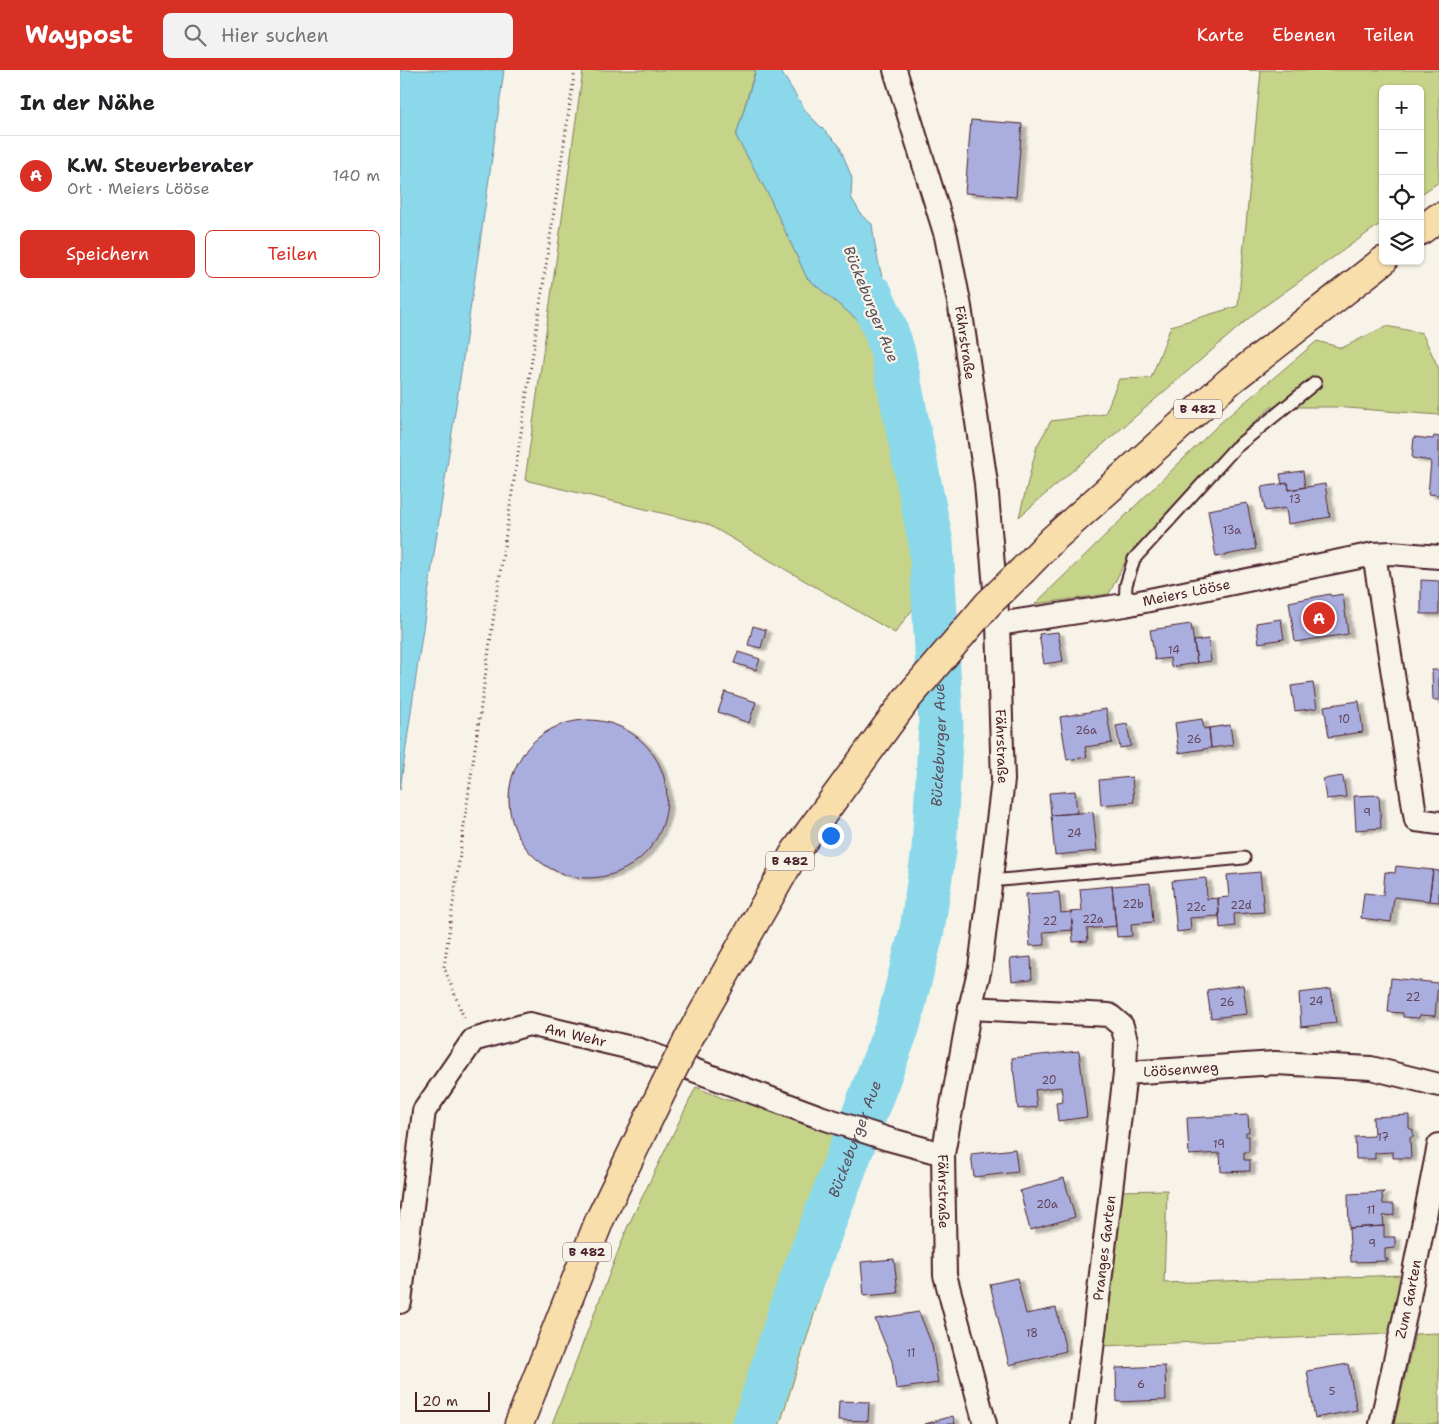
<!DOCTYPE html>
<html lang="de">
<meta charset="utf-8">
<style>
body{margin:0;font-family:"Shantell Sans",sans-serif;background:#f2f2f2;color:#202124}
.controls{position:absolute;right:15px;top:15px;display:grid;overflow:hidden;border-radius:8px;box-shadow:0 1px 4px #0004}
.controls button{width:45px;height:45px;display:grid;place-items:center;padding:0;border:0;border-bottom:1px solid #e0e0e0;background:#fff;color:#202124;font:25px sans-serif}
.scale{position:absolute;left:15px;bottom:12px;width:75px;box-sizing:border-box;padding-left:5px;border:2px solid #4a1f2b;border-top:0;font-size:14px;line-height:18px;white-space:nowrap;color:#4a1f2b;-webkit-text-stroke:4px #f7f3e8;paint-order:stroke}
.you{position:absolute;left:430px;top:765px;width:18px;height:18px;margin:-12px;border:4px solid #fff;border-radius:50%;background:#1a73e8;box-shadow:0 0 0 8px #1a73e833}
.badge{display:grid;place-items:center;width:32px;height:32px;border-radius:50%;background:#d93025;color:#fff;font-size:16px;font-weight:700}
.pin{position:absolute;translate:-50% -50%;border:2px solid #fff;box-shadow:0 1px 5px #0006}
.list{margin:0;padding:0;list-style:none}
h2{display:flex;justify-content:space-between;align-items:center;height:65px;margin:0;padding:0 20px;font-size:21px}
h2 small{font-size:16px;font-weight:400;color:#757577}
.list li{display:grid;grid-template-columns:32px 1fr auto;gap:15px;align-items:center;box-sizing:border-box;height:80px;padding:0 20px;border-top:1px solid #e0e0e0}
.list b{display:block;font-size:19px;white-space:nowrap}
.list p{margin:0;font-size:16px;white-space:nowrap;color:#757577}
.list em{font-size:16px;font-style:normal;color:#757577}
.actions{display:flex;gap:10px;padding:15px 20px}
.actions a{flex:1;padding:11px 0;border:1px solid #d93025;border-radius:8px;text-align:center;font-size:18px;color:#d93025}
.actions .main{background:#d93025;color:#fff}
.icon{flex:none;width:28px;height:28px;fill:none;stroke:currentColor;stroke-width:2;stroke-linecap:round;stroke-linejoin:round}
.map{position:relative;flex:none;width:1039px;height:1354px;overflow:hidden}
header{display:flex;align-items:center;gap:30px;box-sizing:border-box;height:70px;padding:0 25px;background:#d93025;color:#fff}
header strong{font-size:24px}
nav{display:flex;gap:28px;margin-inline-start:auto;font-size:18px}
.search{width:350px;height:45px;background:#f2f2f2;display:flex;align-items:center;gap:12px;box-sizing:border-box;padding:0 18px;border-radius:8px;color:#757577;font-size:19px}
main{display:flex}
aside{flex:1;background:#fff}
.map>svg:first-child{display:block}
.green{fill:#c5d489;stroke:#887a5a}
.water{fill:#8bd8ea;stroke:#718e9e}
.lines{fill:none;stroke-linecap:round;stroke-linejoin:round}
.river{stroke:#8bd8ea;stroke-width:45}
.building{fill:#aaaedf;stroke:#4a1f2b;filter:url(#shadow)}
.service-casing{stroke:#4a1f2b;stroke-width:15}
.minor-casing{stroke:#4a1f2b;stroke-width:26}
.primary-casing{stroke:#4a1f2b;stroke-width:31}
.path{stroke:#4a1f2b;stroke-width:3;stroke-dasharray:1 4;stroke-linecap:butt}
.service{stroke:#f7f3e8;stroke-width:11}
.minor{stroke:#f7f3e8;stroke-width:22}
.primary{stroke:#f8deab;stroke-width:28}
.primary-bridge-casing{stroke:#4a1f2b;stroke-width:31;stroke-linecap:butt}
.primary-bridge{stroke:#f8deab;stroke-width:28}
.labels{text-anchor:middle;dominant-baseline:central;stroke-width:4.5;stroke-linejoin:round;paint-order:stroke}
.number-label{font-size:11px;fill:#624358}
.shield{fill:#f7f3e8;stroke:#7e5f64;stroke-width:1}
.shield-label{font-size:12px;font-weight:bold;fill:#4a1f2b}
.street-label{font-size:14px;fill:#4a1f2b;stroke:#f7f3e8}
.water-label{font-size:15px;font-style:italic;fill:#5a4d5b;stroke:#f7f3e8}
</style>
<header>
<strong>Waypost</strong>
<div class="search"><svg class="icon" aria-label="search" viewBox="0 0 24 24"><circle cx="10" cy="10" r="6"/><path d="M15 15l6 6"/></svg>Hier suchen</div>
<nav><a>Karte</a><a>Ebenen</a><a>Teilen</a></nav>
</header>
<main>
<aside>
<h2>In der Nähe<small></small></h2>
<ul class="list">
<li><span class="badge">A</span><div><b>K.W. Steuerberater</b><p>Ort · Meiers Lööse</p></div><em>140 m</em></li>
</ul>
<div class="actions"><a class="main">Speichern</a><a>Teilen</a></div>
</aside>
<div class="map">
<svg width="1039" height="1354" viewBox="0 0 1039 1354">
<defs>
<filter id="shadow"><feDropShadow dx="5.5" dy="3" stdDeviation="1" flood-color="#0004"/></filter>
</defs>
<rect width="100%" height="100%" fill="#f7f3e8"/>
<filter id="ink" filterUnits="userSpaceOnUse"><feTurbulence type="fractalNoise" baseFrequency=".02" numOctaves="2"/><feDisplacementMap in="SourceGraphic" scale="10" xChannelSelector="R" yChannelSelector="G"/><feConvolveMatrix kernelMatrix="1 2 1 2 8 2 1 2 1" color-interpolation-filters="sRGB"/></filter>
<g filter="url(#ink)">
<path class="green" d="M183 0H353L355 1 336 66 368 124 407 208 472 262 500 349 524 524 495 563 307 454 125 410Z
M849 0H1039V112L1020 125V19H983V152L855 243 619 447 637 376 651 351 705 344 719 309 751 308 771 256 838 236 861 1Z
M986 256 1022 263 1039 299V345L934 337H871L828 377 726 490 709 524 635 534 819 354 917 271 942 278Z
M296 1017 327 1030 475 1048 380 1354H152L227 1158Z
M767 1120 764 1213 1005 1205 990 1264 702 1276 717 1121Z
M1039 1263V1354H994L1015 1264Z"/>
<path class="water" d="M0 0H104C72 240 33 480 0 720Z
M356 0H380L407 43 439 75 452 108 451 127 462 146 472 154C477 200 490 235 507 278L493 283 472 262 407 208 368 124 336 66Z"/>
<g class="lines">
<path class="river" id="s1" d="M355 1354 394 1231 498 955 522 860 534 780 541 654 531 473 493 283 485 258 471 226"/>
</g>
<path class="building" d="M571 50 622 54 616 127 565 123Z
M1034 366 1039 367V425L1028 424 1031 391 1012 388 1014 367 1033 369Z
M903 401 905 417 889 420 888 413 882 414 880 404Z
M888 413 889 420 925 414 930 447 888 454 886 438 865 441 861 417Z
M847 433 856 479 816 487 808 440Z
M1021 510 1039 511V544H1021Z
M930 524 931 526 943 524 948 564 895 572 889 532Z
M881 549 884 569 859 573 856 553Z
M791 554 797 593 771 597 770 588 755 590 750 560Z
M353 556 366 560 361 578 348 575Z
M658 562 663 591 644 594 639 564Z
M808 569 811 591 797 593 794 571Z
M338 582 360 589 356 600 334 593Z
M1032 600H1039V630H1033Z
M913 613 917 638 895 641 891 616Z
M325 622 356 632 349 653 318 642Z
M959 631 963 662 929 667 924 636Z
M706 639 712 673 685 677 687 687 667 690 660 647Z
M802 649 804 659 809 658 811 678 779 683 775 653Z
M109 729a79 79 0 1 1 158 0a79 79 0 1 1-158 0Z
M727 654 731 676 720 678 716 656Z
M830 655 833 675 811 678 809 658Z
M943 706 946 727 926 729 923 709Z
M732 707 734 732 701 735 699 710Z
M675 721 677 743 651 745 649 723Z
M979 725 981 758 956 760 954 726Z
M693 742 697 781 655 785 651 745Z
M996 796 1033 800 1029 831 994 827 991 852 961 848 964 823 983 825 985 802 995 803Z
M1033 800 1039 801V832L1029 831Z
M860 802 864 842 834 844 835 856 820 858 818 828 829 827 827 805Z
M806 808 807 829 818 828 819 846 790 848 791 860 777 862 772 811Z
M750 813 753 852 731 854 732 866 717 867 712 816Z
M712 816 716 856 687 859 688 871 673 872 671 842 682 841 680 819Z
M659 822 661 843 671 842 673 860 643 862 645 875 630 876 626 824Z
M631 887 632 909 612 911 610 889Z
M991 908 1038 913 1035 946 1020 945 1019 948 1003 947V943L988 942Z
M843 915 847 944 811 948 807 920Z
M931 919 936 953 901 957 899 923Z
M679 981 687 1047 658 1051 656 1033 663 1032 661 1017 635 1020 637 1037 618 1039 614 1004 612 998 613 997 612 988Z
M848 1045 849 1062H846V1066H849V1082H844V1090H850V1101L821 1102 820 1083 789 1085 787 1048Z
M1009 1045V1058L1013 1060V1066L1010 1068 1011 1088H993V1082L975 1083V1089H956L955 1067 974 1066 973 1047Z
M615 1079 618 1102 574 1107 571 1084Z
M664 1108 675 1147 630 1160 620 1121Z
M985 1122 982 1124 983 1134H994V1145L983 1146 984 1156 949 1158 948 1124Z
M984 1156V1167H995V1178L985 1179V1189H988V1191L951 1192 949 1158Z
M494 1189 498 1223 464 1226 461 1192Z
M617 1208 626 1244 656 1238 666 1281 609 1295 590 1214Z
M519 1242 532 1275 538 1313 496 1319 492 1291 475 1249Z
M948 1294 957 1340 915 1348 907 1301Z
M765 1296 766 1330 717 1332 716 1298Z
M439 1331 469 1332 468 1351 438 1350Z
M553 1346 555 1354H525Z"/>
<g class="lines">
<defs>
<path id="service" d="M725 535 726 515 734 489 835 378 915 313
M590 811 844 788"/>
<g id="minor">
<path id="s2" d="M495 0 546 166 560 237 586 413 598 554 603 710 580 898 570 938 543 1084 545 1205 585 1354"/>
<path d="M974 484 1016 750 1039 753"/>
<path id="s3" d="M598 554 725 535 974 484 991 483 1039 487"/>
<path d="M570 938 709 945 722 956 726 970 725 1003 683 1354"/>
<path id="s4" d="M725 1003 875 993 971 998 1039 1015"/>
<path id="s5" d="M0 1232 24 1041 73 970 129 954 240 980 420 1047 488 1069 543 1084"/>
<path id="s6" d="M981 1354 1008 1232 1039 1075"/>
</g>
<path id="primary" d="M1020 161 1039 147
M623 500 652 470 831 310 983 191
M291 964 395 782 506 630
M119 1354 200 1149 265 1015"/>
</defs>
<use href="#service" class="service-casing"/>
<use href="#minor" class="minor-casing"/>
<use href="#primary" class="primary-casing"/>
<path class="path" d="M64 948 44 897 93 551 175 0"/>
<use href="#service" class="service"/>
<use href="#minor" class="minor"/>
<use href="#primary" class="primary"/>
<defs>
<path id="primary-bridge" d="M506 630 588 534 623 500
M265 1015 291 964"/>
</defs>
<use href="#primary-bridge" class="primary-bridge-casing"/>
<use href="#primary-bridge" class="primary-bridge"/>
</g>
</g>
<g class="labels">
<g class="number-label">
<text x="895" y="429">13</text>
<text x="832" y="460">13a</text>
<text x="774" y="580">14</text>
<text x="944" y="649">10</text>
<text x="686" y="660">26a</text>
<text x="794" y="669">26</text>
<text x="967" y="742">9</text>
<text x="674" y="763">24</text>
<text x="733" y="834">22b</text>
<text x="841" y="835">22d</text>
<text x="796" y="837">22c</text>
<text x="693" y="849">22a</text>
<text x="650" y="851">22</text>
<text x="1013" y="927">22</text>
<text x="916" y="931">24</text>
<text x="827" y="932">26</text>
<text x="649" y="1010">20</text>
<text x="983" y="1067">17</text>
<text x="819" y="1074">19</text>
<text x="647" y="1134">20a</text>
<text x="971" y="1140">11</text>
<text x="972" y="1173">9</text>
<text x="632" y="1263">18</text>
<text x="511" y="1283">11</text>
<text x="741" y="1314">6</text>
<text x="932" y="1321">5</text>
</g>
<g class="shield">
<rect x="774" y="329.5" width="48" height="19" rx="4"/>
<rect x="366" y="781.5" width="48" height="19" rx="4"/>
<rect x="163" y="1172.5" width="48" height="19" rx="4"/>
</g>
<g class="shield-label">
<text x="798" y="339">B 482</text>
<text x="390" y="791">B 482</text>
<text x="187" y="1182">B 482</text>
</g>
<g class="street-label">
<text stroke="none"><textPath href="#s2" startOffset="282">Fährstraße</textPath></text>
<text stroke="none"><textPath href="#s3" startOffset="191">Meiers Lööse</textPath></text>
<text stroke="none"><textPath href="#s2" startOffset="688">Fährstraße</textPath></text>
<text stroke="none"><textPath href="#s5" startOffset="385">Am Wehr</textPath></text>
<text stroke="none"><textPath href="#s4" startOffset="56">Löösenweg</textPath></text>
<text stroke="none"><textPath href="#s2" startOffset="1138">Fährstraße</textPath></text>
<text transform="translate(704 1178) rotate(-83)">Pranges Garten</text>
<text stroke="none"><textPath href="#s6" startOffset="128">Zum Garten</textPath></text>
</g>
<g class="water-label">
<text transform="translate(471 234) rotate(68)">Bückeburger Aue</text>
<text stroke="none"><textPath href="#s1" startOffset="708">Bückeburger Aue</textPath></text>
<text stroke="none"><textPath href="#s1" startOffset="302">Bückeburger Aue</textPath></text>
</g>
</g>
</svg>
<div class="controls">
<button>+</button>
<button>−</button>
<button><svg class="icon" aria-label="locate" viewBox="0 0 24 24"><circle cx="12" cy="12" r="6"/><path d="M12 2v4M12 18v4M2 12h4M18 12h4"/></svg></button>
<button><svg class="icon" aria-label="layers" viewBox="0 0 24 24"><path d="M12 4l9 5-9 5-9-5zM3 14l9 5 9-5"/></svg></button>
</div>
<div class="scale">20 m</div>
<div class="you"></div>
<div class="pin badge" style="left:919px;top:548px">A</div>
</div>
</main>
